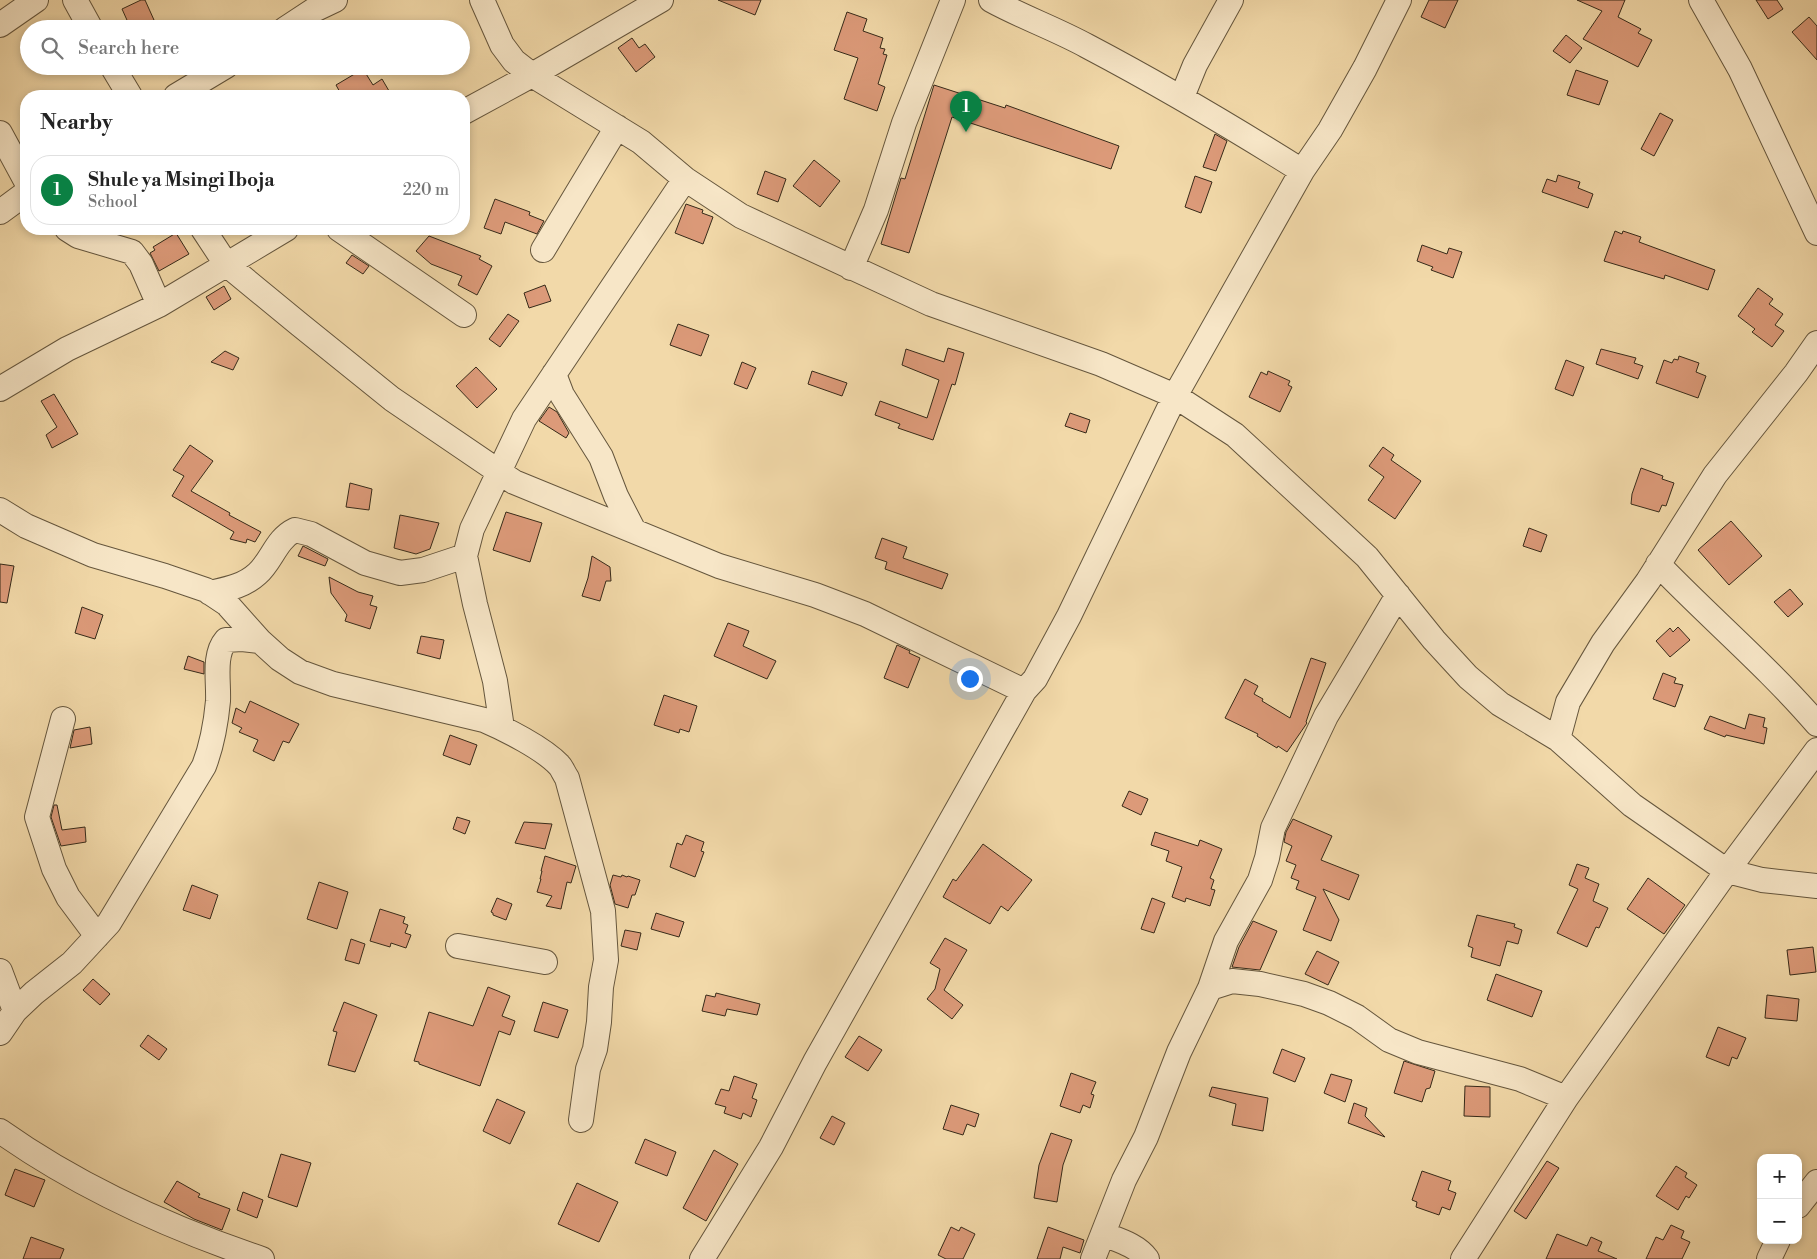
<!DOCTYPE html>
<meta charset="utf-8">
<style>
body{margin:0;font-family:"Libre Bodoni",serif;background:#f2f2f2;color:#222}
.controls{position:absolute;right:15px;bottom:15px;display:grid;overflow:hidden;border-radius:10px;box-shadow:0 2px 8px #0003}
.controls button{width:45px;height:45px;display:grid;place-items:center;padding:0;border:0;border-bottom:1px solid #e0e0e0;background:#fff;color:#222;font:25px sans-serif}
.you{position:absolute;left:969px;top:678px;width:18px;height:18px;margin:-12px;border:4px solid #fff;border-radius:50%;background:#1a73e8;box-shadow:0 0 0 8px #1a73e833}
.badge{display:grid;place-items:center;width:32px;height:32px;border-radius:50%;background:#0b8043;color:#fff;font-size:16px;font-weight:700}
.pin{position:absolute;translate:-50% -41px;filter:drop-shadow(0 1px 2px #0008)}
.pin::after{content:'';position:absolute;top:26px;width:18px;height:15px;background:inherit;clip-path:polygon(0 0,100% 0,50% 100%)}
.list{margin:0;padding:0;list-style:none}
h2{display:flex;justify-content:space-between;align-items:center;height:65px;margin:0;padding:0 20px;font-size:21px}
h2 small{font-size:16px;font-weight:400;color:#767676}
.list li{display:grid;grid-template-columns:32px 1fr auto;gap:15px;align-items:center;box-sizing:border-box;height:70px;margin:0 10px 10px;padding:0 10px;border:1px solid #e0e0e0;border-radius:20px}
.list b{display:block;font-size:19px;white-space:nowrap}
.list p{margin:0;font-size:16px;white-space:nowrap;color:#767676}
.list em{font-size:16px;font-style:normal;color:#767676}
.icon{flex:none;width:28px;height:28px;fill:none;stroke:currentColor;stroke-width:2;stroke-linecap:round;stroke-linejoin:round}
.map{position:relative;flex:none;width:1817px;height:1259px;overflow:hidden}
.search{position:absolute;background:#fff;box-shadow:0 2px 8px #0003;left:20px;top:20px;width:450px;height:55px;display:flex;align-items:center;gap:12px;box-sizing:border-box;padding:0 18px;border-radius:28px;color:#767676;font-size:19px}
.panel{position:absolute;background:#fff;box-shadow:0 2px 8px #0003;left:20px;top:90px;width:450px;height:145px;border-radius:20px}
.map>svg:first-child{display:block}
.building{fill:#dc9a79;stroke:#362a19}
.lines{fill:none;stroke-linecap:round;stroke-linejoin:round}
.minor-casing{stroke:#65563d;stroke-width:26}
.minor{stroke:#f7e6c7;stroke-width:24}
</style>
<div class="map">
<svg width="1817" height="1259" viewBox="0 0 1817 1259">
<rect width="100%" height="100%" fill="#f2d9a9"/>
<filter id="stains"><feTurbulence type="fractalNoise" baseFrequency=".004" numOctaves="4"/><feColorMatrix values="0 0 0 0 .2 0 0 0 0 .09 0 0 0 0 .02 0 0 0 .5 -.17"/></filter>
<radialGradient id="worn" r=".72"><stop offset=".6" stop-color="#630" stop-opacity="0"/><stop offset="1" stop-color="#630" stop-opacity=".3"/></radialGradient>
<path class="building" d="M141 0H145L154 20 135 29H131L122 9Z
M718 0H761L755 15Z
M1429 0H1458L1445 28 1421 17Z
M1577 0H1625L1618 17 1641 29 1638 33 1652 40 1638 67 1583 39 1602 11Z
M1756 0H1777L1783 9 1768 19Z
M847 12 867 19 863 31 883 38 880 48 885 49 883 54 887 55 878 84 885 87 877 111 844 99 858 58 834 50Z
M1809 17 1817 26V60L1792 32Z
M1566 35 1582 48 1570 63 1553 51Z
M632 38 639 48 645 44 655 57 636 72 618 48Z
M363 69 373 85 382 79 392 96H342L336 85Z
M1576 70 1608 81 1599 105 1567 95Z
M934 85 1005 108 1006 105 1119 146 1111 169 952 117 909 253 881 244 901 178 905 179Z
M1660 113 1673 120 1654 156 1641 149Z
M1215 134 1227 141 1216 171 1203 167Z
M814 160 840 181 820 207 793 186Z
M765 171 786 179 778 202 757 194Z
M1558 175 1580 182 1578 188 1593 194 1588 208 1542 192 1547 179 1556 182Z
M1195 176 1212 182 1201 213 1185 207Z
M495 199 530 212 529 215 544 221 537 234 505 222 501 234 484 228Z
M686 204 703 210 702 213 713 217 703 244 675 233Z
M1615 231 1622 234 1623 231 1641 237 1639 242 1715 270 1708 290 1665 275 1664 279 1604 261Z
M176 233 189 254 159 271 150 253 155 250 153 247Z
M429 236 481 256 479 259 492 266 477 295 458 285 462 276 431 264 416 251Z
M1422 245 1447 254 1449 248 1462 252 1453 278 1431 270 1433 267 1417 261Z
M352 255 369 266 363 274 346 263Z
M545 285 551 301 529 308 524 293Z
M224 286 231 299 214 310 206 297Z
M1758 288 1773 299 1769 304 1783 314 1775 325 1784 331 1772 347 1752 332 1755 329 1738 316Z
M508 314 519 321 500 347 489 339Z
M678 324 709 335 701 356 670 345Z
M948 348 964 353 955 385 952 384 933 440 898 428 900 424 875 415 880 401 927 418 939 380 902 365 906 349 944 362Z
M1601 349 1636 358 1634 363 1643 366 1638 379 1596 364Z
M225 351 239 358 233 370 211 362Z
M1679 356 1699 363 1696 372 1706 376 1698 398 1656 383 1664 360 1672 363 1674 359 1678 360Z
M1566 360 1584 367 1573 396 1555 389Z
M742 362 756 368 747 389 734 384Z
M476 367 497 389 477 408 456 386Z
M812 371 847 383 842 396 808 384Z
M1268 371 1290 381 1288 385 1292 387 1280 412 1249 397 1261 372 1267 375Z
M54 394 78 434 52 448 46 435 57 427 41 401Z
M549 407 557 412 569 433 566 438 539 421Z
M1070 413 1090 420 1086 433 1065 426Z
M190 445 213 461 191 491 230 513 229 515 261 532 255 542 247 539 246 543 230 539 234 532 172 496 184 476 173 470Z
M1383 447 1394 455 1391 460 1421 481 1395 519 1368 500 1384 477 1369 466Z
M1641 468 1663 476 1662 479 1674 483 1666 506 1662 505 1659 512 1631 504 1632 494Z
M350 483 372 489 369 510 346 507Z
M506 512 542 523 530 562 493 550Z
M400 515 439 523 430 549 416 554 394 548Z
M1731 521 1762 556 1729 585 1698 550Z
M1529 528 1547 535 1541 552 1523 546Z
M882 538 907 547 903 558 948 574 942 589 885 569 887 562 875 558Z
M303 546 328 559 325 566 298 556Z
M592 556 610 567 611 581H606L600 601 582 596 588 578Z
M0 564 14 566 7 603 0 602Z
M329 577 358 592 373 596 370 605 377 607 370 629 345 621 347 615 331 593Z
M1790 589 1803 604 1788 617 1774 602Z
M82 607 103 615 95 639 75 633Z
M728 623 749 631 743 646 776 661 767 679 714 656Z
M1678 627 1690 640 1670 657 1656 641 1670 628 1673 632Z
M421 636 444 640 440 659 417 653Z
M897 645 910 651 909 653 920 658 908 688 884 678Z
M188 656 204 662V674L184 669Z
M1311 658 1326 663 1306 722 1307 723 1287 752 1278 746 1277 748 1257 736 1258 734 1225 718 1245 679 1258 686 1254 694 1263 699 1262 701 1290 718Z
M1663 673 1676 678 1674 683 1683 685 1675 707 1653 699Z
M664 695 697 706 689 732 680 729 679 733 654 725Z
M250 701 299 724 289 743 283 741 274 761 253 751 258 740 239 732 242 728 232 723 236 708 245 713Z
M1749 714 1765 718 1763 727 1767 728 1764 744 1726 735 1725 737 1704 729 1710 716 1745 729Z
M90 727 92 744 70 748 74 730Z
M450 735 477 745 470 765 443 755Z
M1129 791 1148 799 1141 815 1122 806Z
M54 805H57L62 830 85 827 86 842 61 846 51 817Z
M457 817 470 821 465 834 453 829Z
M1293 819 1332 836 1321 860 1359 875 1349 900 1323 889 1339 920 1331 941 1303 930 1316 897 1296 889 1299 881 1291 878 1296 865 1286 861 1292 846 1284 842 1286 832Z
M524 822 552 824 545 849 515 843Z
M1155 832 1198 846 1200 840 1222 849 1210 878 1214 880 1211 889 1215 890 1210 906 1186 898 1185 902 1172 897 1182 867 1166 861 1169 851 1151 845Z
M686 835 704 842 701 851 704 852 695 877 670 867 677 843 682 845Z
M983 844 1032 880 1008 911 1001 906 990 924 943 897 953 879 956 881Z
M545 856 576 866 571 883 567 882 561 909 546 906 552 896 537 892 541 879H540L542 871H541Z
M1577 864 1589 868 1585 878 1599 884 1593 901 1608 908 1599 928 1596 927 1587 947 1557 933 1578 889 1569 885Z
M613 875 621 877 622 875 627 877 628 876 640 880 635 895H632L628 908 615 904 610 885Z
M1648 878 1685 905 1664 934 1627 909Z
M319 882 348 892 337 929 307 919Z
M192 885 218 895 210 919 183 910Z
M497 898 512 904 506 920 493 915V913L491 912Z
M1152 898 1165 903 1154 933 1141 929Z
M380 909 405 917 403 923 408 925 405 933 411 935 406 948 391 943 390 947 370 941Z
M656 913 684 922 679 937 651 929Z
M1477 915 1515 924 1514 927 1522 930 1518 944 1507 941 1500 966 1471 957 1473 948 1468 946Z
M1253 921 1277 931 1260 970 1232 967 1239 947Z
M625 930 641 933 637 950 621 946Z
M945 938 967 950 944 990 963 1005 952 1019 927 999 935 989 940 969 930 963Z
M351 939 365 944 359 964 345 960Z
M1813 947 1816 972 1790 975 1787 950Z
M1317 951 1339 962 1328 985 1305 974Z
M1496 974 1542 991 1532 1017 1487 1000Z
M93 979 110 994 100 1005 83 990Z
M488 987 510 996 502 1016 515 1021 510 1035 499 1031 480 1086 419 1064V1062L414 1061 429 1012 473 1026Z
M716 993 760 1004 757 1015 727 1009 725 1016 702 1011 706 995 715 997Z
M1767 995 1799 999 1797 1021 1765 1018Z
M344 1002 377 1015 355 1072 328 1065 337 1032 333 1031Z
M543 1002 568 1010 558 1038 534 1031Z
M1718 1027 1746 1038 1737 1059 1732 1057 1729 1066 1706 1057Z
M148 1035 167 1049 159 1060 140 1046Z
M859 1036 882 1050 868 1071 845 1057Z
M1282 1049 1305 1058 1295 1082 1273 1073Z
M1404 1061 1435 1071 1430 1088 1426 1089 1422 1102 1394 1093Z
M1071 1073 1096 1082 1091 1094 1094 1095 1090 1108 1083 1105 1080 1113 1060 1106Z
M1331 1074 1352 1080 1345 1102 1324 1093Z
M734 1076 757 1084 752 1098 757 1100 751 1117 743 1113 741 1119 724 1113 726 1107 715 1104 721 1089 729 1091Z
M1465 1086 1490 1087V1117L1464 1116Z
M1212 1087 1268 1098 1263 1131 1232 1125 1236 1104 1209 1096Z
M497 1099 525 1112 510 1144 483 1131Z
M1354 1103 1367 1108 1365 1116 1385 1137 1348 1123Z
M951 1105 979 1114 975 1127 967 1124 963 1135 943 1129Z
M832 1116 845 1123 834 1145 820 1138Z
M1051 1133 1072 1140 1063 1165 1057 1202 1034 1198 1039 1165Z
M645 1139 676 1152 667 1176 635 1163Z
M714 1150 738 1164 706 1221 683 1208Z
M281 1154 311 1163 297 1207 268 1197Z
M1547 1161 1559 1168 1526 1219 1514 1211Z
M1676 1166 1687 1173 1685 1177 1697 1185 1689 1198 1686 1196 1678 1210 1656 1196Z
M15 1169 45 1180 34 1207 5 1195Z
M1422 1171 1451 1181 1448 1190 1456 1193 1450 1210 1442 1207 1439 1215 1416 1207 1417 1202 1412 1200Z
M177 1181 200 1194 198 1197 230 1209 222 1230 194 1219 164 1202Z
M577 1183 618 1202 599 1242 558 1224Z
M243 1192 263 1200 257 1218 237 1210Z
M1671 1225 1684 1231 1681 1238 1690 1242 1682 1259H1646L1656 1237 1663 1240Z
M951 1227 959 1231 961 1227 975 1234 963 1259H946L938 1255Z
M1048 1227 1084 1240 1080 1253 1063 1247 1060 1259H1037Z
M1557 1234 1587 1246 1591 1237 1602 1242 1598 1251 1617 1259H1546Z
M31 1237 64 1249 60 1259H23Z"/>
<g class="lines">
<defs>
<path id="minor" d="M75 0 91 29
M482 0 502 45 514 61 532 75 641 142 685 179 741 216 931 304 1101 364 1175 396 1235 435 1367 557 1434 640 1468 677 1500 704 1558 739 1632 805 1727 871 1762 880 1817 886
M991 0C1022 17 1056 29 1087 46 1161 85 1232 127 1302 171
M1701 0 1740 69 1817 233
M0 25 36 0
M285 29 314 10 335 0
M112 66 130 96
M176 96 226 66
M1182 97 1195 65 1231 0
M464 112 532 75 661 0
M0 133 26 181
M0 212 26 193
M67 229 78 236 132 252 141 264 159 305
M203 229 226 264 299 324 392 399 514 482 719 566 815 595 865 614 1024 691
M339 229 464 315
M543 250 617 127
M851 268 876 210 904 123 953 0
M554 374 562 395 601 457 616 496 634 531
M0 389 67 349 159 305 286 229
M0 510 26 526 93 555 165 576 206 590 227 604 260 641 280 659 300 672 333 684 484 720C505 729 543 748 559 765 562 768 564 774 567 778L603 911 606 960 601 987 599 1022 595 1049 588 1069 581 1120
M1658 564C1710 618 1768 667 1817 724
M210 593C227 589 244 586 257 574 272 561 276 539 295 530L311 534 365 563 400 573 423 570 465 556
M63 719 37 817 54 869 68 897 97 936
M502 728 495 681 475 604 465 556 472 529 524 419 685 179
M1558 739 1568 702 1603 643 1648 581 1715 475 1796 373 1817 343
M458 946 545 962
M0 971 15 1011
M1210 988 1232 981 1260 984 1304 994 1329 1003 1357 1017 1389 1040 1418 1052 1520 1079 1566 1098
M0 1033 15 1011 34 993 72 963 109 923 204 766C212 745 216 723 218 701 219 682 213 655 226 640L242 639 260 641
M0 1131C79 1187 170 1228 262 1259
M1798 1206 1817 1182
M1103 1234C1118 1240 1137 1245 1147 1259
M702 1259 771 1147 815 1062 1024 691 1035 679 1069 616 1175 396 1302 171 1330 130 1365 68 1399 0
M1093 1259 1124 1180 1146 1137 1179 1052 1210 988 1226 941 1260 880 1267 858 1273 828 1326 716 1398 595
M1463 1259 1566 1098 1727 871 1817 750
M1769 1259 1778 1240"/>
</defs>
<use href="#minor" class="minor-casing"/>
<use href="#minor" class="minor"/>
</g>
<rect width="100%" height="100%" filter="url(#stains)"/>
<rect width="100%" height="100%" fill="url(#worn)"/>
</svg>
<div class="controls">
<button>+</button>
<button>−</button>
</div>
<div class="you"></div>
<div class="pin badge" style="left:966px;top:132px">1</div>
<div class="search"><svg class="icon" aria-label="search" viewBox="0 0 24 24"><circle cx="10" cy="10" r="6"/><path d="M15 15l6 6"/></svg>Search here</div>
<section class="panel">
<h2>Nearby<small></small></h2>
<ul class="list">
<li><span class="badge">1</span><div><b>Shule ya Msingi Iboja</b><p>School</p></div><em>220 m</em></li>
</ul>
</section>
</div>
